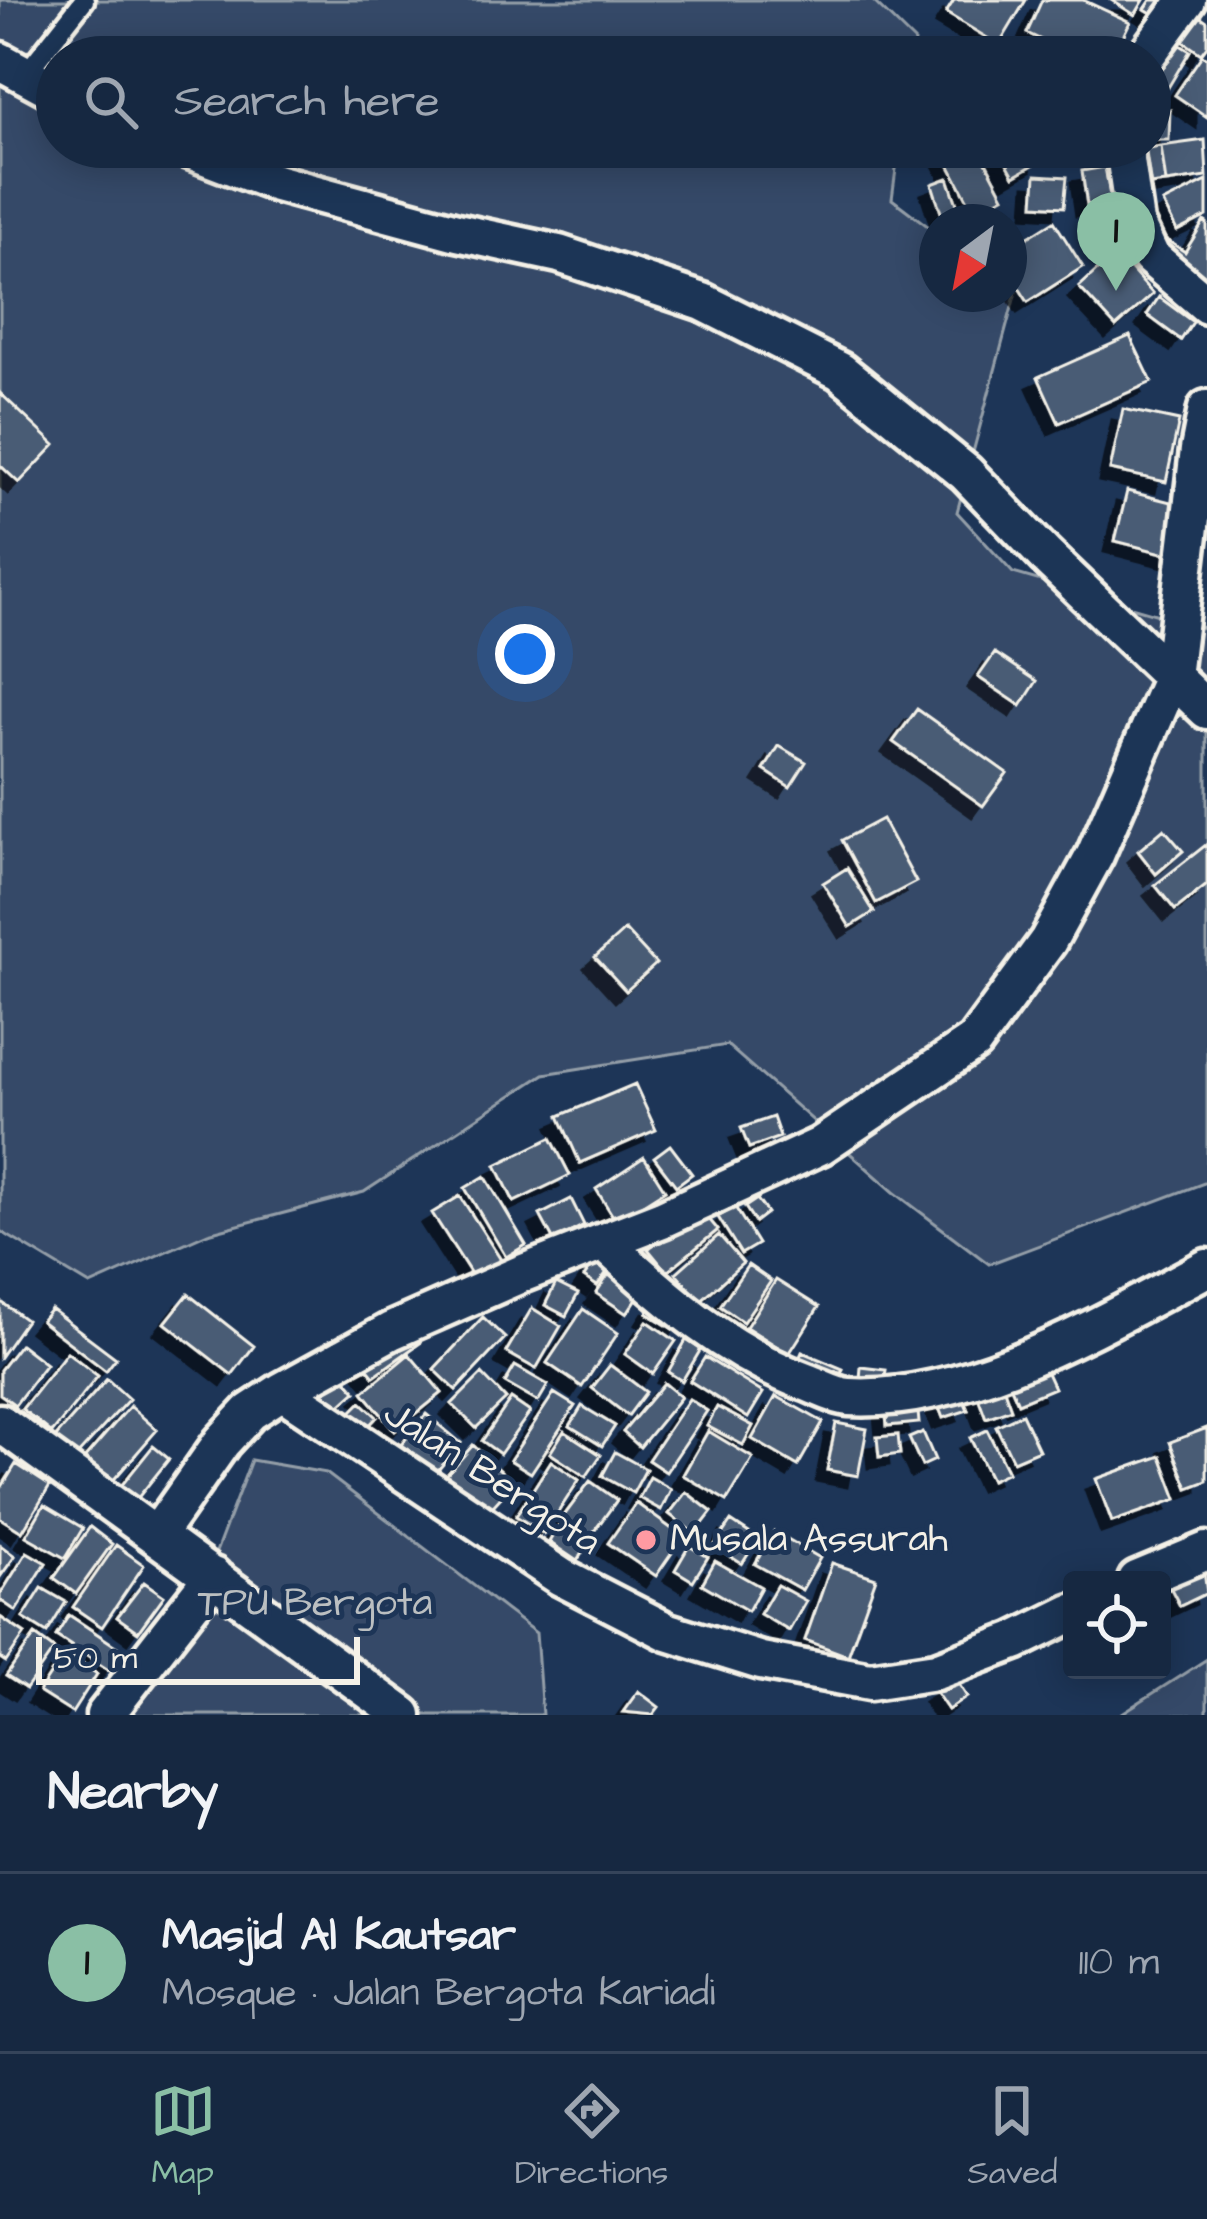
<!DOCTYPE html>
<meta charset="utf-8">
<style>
body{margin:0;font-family:"Architects Daughter",sans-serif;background:#23344c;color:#f1f3f6}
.controls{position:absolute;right:36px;bottom:36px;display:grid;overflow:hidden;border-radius:12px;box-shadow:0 6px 30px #0003}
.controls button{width:108px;height:108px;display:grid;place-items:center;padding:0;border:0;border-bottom:3px solid #35445a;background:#162841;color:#f1f3f6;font:60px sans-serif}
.compass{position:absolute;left:919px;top:204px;width:108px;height:108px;border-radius:50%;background:#162841;box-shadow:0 6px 30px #0003;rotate:212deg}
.scale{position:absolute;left:36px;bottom:30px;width:324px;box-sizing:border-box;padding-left:12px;border:6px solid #f4f1e8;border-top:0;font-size:33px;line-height:42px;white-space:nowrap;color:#f4f1e8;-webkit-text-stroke:9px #1d3557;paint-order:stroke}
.you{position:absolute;left:525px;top:654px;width:42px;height:42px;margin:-30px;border:9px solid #fff;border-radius:50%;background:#1a73e8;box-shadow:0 0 0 18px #1a73e833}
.badge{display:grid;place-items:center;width:78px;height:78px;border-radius:50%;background:#8abfa5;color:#111;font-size:39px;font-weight:700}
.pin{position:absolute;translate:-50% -99px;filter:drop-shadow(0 3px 6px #0008)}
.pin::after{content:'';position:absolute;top:63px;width:42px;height:36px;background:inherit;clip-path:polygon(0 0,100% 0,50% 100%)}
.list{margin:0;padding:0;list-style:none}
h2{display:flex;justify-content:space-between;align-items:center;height:156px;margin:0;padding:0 48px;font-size:51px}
h2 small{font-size:39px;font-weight:400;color:#9ea6b1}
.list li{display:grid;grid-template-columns:78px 1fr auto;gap:36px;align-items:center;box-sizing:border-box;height:180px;padding:0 48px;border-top:3px solid #35445a}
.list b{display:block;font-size:45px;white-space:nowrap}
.list p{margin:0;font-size:39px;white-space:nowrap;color:#9ea6b1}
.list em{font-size:39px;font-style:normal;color:#9ea6b1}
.icon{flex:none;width:66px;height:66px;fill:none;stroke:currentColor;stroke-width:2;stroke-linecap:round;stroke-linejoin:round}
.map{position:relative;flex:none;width:1207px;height:1715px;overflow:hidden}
.search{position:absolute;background:#162841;box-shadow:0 6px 30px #0003;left:36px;right:36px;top:36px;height:132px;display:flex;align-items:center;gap:30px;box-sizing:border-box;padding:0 42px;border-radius:66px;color:#9ea6b1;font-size:45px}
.sheet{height:336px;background:#162841}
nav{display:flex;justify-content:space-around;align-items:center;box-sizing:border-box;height:168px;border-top:3px solid #35445a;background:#162841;font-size:33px;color:#9ea6b1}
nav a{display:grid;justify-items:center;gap:6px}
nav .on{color:#8abfa5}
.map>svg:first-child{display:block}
.green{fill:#354a67;stroke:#949ea8;stroke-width:3}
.building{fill:#485b74;stroke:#f4f1e8;stroke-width:3;filter:url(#shadow)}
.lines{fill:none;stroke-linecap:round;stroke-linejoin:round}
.lane-casing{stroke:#f4f1e8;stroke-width:27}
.street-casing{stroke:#f4f1e8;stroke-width:45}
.lane{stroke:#1d3557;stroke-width:18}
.street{stroke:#1d3557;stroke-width:36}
.poi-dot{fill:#ff9aa2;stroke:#1d3557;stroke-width:4.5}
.labels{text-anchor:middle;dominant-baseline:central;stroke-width:10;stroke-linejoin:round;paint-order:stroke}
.street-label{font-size:39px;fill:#f4f1e8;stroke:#1d3557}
.poi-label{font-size:39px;fill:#f4f1e8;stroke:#1d3557;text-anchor:start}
.park-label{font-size:39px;fill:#bbbfc1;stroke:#1d3557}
</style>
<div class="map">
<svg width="1207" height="1715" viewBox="0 0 1207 1715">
<defs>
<filter id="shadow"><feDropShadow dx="-11" dy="11" stdDeviation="0" flood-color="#0009"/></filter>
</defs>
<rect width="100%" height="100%" fill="#1d3557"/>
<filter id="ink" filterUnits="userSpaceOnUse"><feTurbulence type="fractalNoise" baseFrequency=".00833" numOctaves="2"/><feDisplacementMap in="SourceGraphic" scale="24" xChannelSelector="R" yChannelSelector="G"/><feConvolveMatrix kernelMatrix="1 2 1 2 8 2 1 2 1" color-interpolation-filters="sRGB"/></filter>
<g filter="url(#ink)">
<path class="green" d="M0 0H872L915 42 912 57H57V147H899L892 199 937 233V294H1009V287L1016 292 957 512 1013 573 1207 629V1182L989 1264 894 1192 727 1045 544 1074 364 1192 208 1233 90 1285 0 1231Z
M251 1460 326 1473 536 1633 542 1715H109L178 1652Z
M1207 1659V1715H1119Z"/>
<path class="building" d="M954 0H1026L999 45 946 13Z
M1042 0H1083L1130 22 1113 57H1077L1027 33Z
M1111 0H1144L1135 15Z
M1151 0H1165L1155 15 1145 9Z
M1184 5 1207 21V46L1201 54 1166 29Z
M1165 36 1190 51 1160 101 1150 95V60Z
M1202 55 1207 58V117L1175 95Z
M1150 110H1170L1169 140H1150Z
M1205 140 1207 177 1166 183 1161 146Z
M1161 146 1166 183 1141 186 1136 150Z
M946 147H978L1004 196 974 212 941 149Z
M998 147H1035L1042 160 1014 176Z
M1105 167 1111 201 1087 205 1082 171Z
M1036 175 1067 177 1064 207 1034 205Z
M948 178 961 216 944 222 932 184Z
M1207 181V216L1177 231 1163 203Z
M1054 221 1083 267 1028 302 1009 272V249Z
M1204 221 1207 223V282L1150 246 1158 234 1185 252Z
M1116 253 1153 294 1116 327 1079 287Z
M1159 297 1193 322 1181 340 1147 315Z
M1130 336 1152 382 1059 423 1038 377Z
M0 393 55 445 19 483 0 465Z
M1123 409 1179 421 1166 482 1110 470Z
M1127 491 1187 506 1174 556 1115 541Z
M995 653 1037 681 1021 706 978 677Z
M917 709 1007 773 983 806 893 742Z
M779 746 806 762 790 787 764 770Z
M882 819 916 882 876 903 842 840Z
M1164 829 1183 851 1156 874 1138 851Z
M1207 844V885L1175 910 1155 885Z
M847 868 874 912 850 927 823 883Z
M625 930 656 964 626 991 595 957Z
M635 1084 656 1130 580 1163 559 1116Z
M773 1117 780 1137 749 1148 741 1128Z
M551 1138 570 1175 514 1202 496 1165Z
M670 1145 692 1174 676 1186 654 1157Z
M644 1157 665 1190 616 1221 596 1189Z
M485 1176 526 1245 506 1257 465 1188Z
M460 1196 510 1274 482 1291 432 1213Z
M571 1199 584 1225 554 1241 540 1215Z
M757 1199 767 1213 755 1222 745 1207Z
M699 1207 718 1230 667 1272 648 1249Z
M735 1207 758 1244 741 1254 718 1217Z
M719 1235 743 1263 700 1301 676 1273Z
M604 1248 618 1257 597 1286 584 1277Z
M618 1261 646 1284 627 1314 596 1293Z
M748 1265 771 1281 743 1322 720 1306Z
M776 1280 819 1307 789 1354 746 1327Z
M556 1283 578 1294 566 1316 545 1305Z
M188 1294 254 1346 232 1375 165 1323Z
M0 1301 26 1320 0 1357Z
M654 1302 683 1320 676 1331 647 1313Z
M532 1308 561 1326 536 1369 506 1352Z
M51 1309 116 1358 106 1371 41 1321Z
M583 1309 618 1333 582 1387 547 1363Z
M483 1317 505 1338 456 1390 434 1369Z
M647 1321 676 1341 653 1374 625 1354Z
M413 1332 420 1343 374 1376 365 1365Z
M686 1340 701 1349 682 1381 668 1372Z
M20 1344 46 1364 15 1405 0 1394V1370Z
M67 1352 98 1376 52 1433 22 1409Z
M802 1352 843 1369 835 1387 794 1370Z
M409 1354 442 1393 395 1431 363 1392Z
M705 1357 763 1393 748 1418 690 1381Z
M1043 1364 1054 1388 1018 1403 1008 1380Z
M610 1365 646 1392 628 1416 592 1388Z
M515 1366 548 1385 538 1402 505 1383Z
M861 1367 886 1370 884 1382 860 1379Z
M482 1374 506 1399 476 1428 452 1404Z
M342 1375 356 1391 336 1409 322 1393Z
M107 1379 129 1399 74 1459 53 1440Z
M664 1383 681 1397 640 1447 623 1432Z
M1002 1384 1011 1409 986 1418 977 1394Z
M960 1391 968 1410 943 1418 936 1400Z
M554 1393 575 1406 531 1473 510 1460Z
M776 1396 823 1422 798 1466 752 1439Z
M511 1399 530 1412 500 1454 482 1441Z
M689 1399 707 1411 666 1472 648 1460Z
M917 1401 919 1423 887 1426 885 1404Z
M361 1402 377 1417 361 1434 345 1418Z
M130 1406 157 1430 110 1484 83 1460Z
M582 1406 615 1426 602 1446 570 1426Z
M717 1407 753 1426 743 1445 707 1426Z
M426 1414 461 1443 434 1475 400 1446Z
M1022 1414 1039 1450 1013 1461 996 1426Z
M836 1423 867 1429 858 1476 827 1470Z
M1207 1428V1481L1188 1488 1170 1442Z
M987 1430 1008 1472 991 1480 970 1438Z
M564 1431 601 1455 586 1477 550 1453Z
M708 1431 753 1458 727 1501 683 1475Z
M923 1432 935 1460 922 1466 909 1438Z
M898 1435 900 1454 879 1457 877 1437Z
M473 1445 514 1483 484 1516 443 1479Z
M153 1446 169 1459 137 1499 121 1486Z
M615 1452 646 1469 633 1493 602 1476Z
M1161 1456 1177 1499 1112 1522 1096 1479Z
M551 1461 579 1480 544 1534 516 1516Z
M16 1464 50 1486 22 1532 0 1518V1490Z
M650 1477 671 1489 661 1510 639 1498Z
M590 1481 617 1500 587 1541 560 1521Z
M686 1492 712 1512 695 1534 669 1514Z
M636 1503 683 1537 656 1576 608 1543Z
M44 1505 83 1528 65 1558 26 1536Z
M731 1521 758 1539 742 1564 714 1546Z
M90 1527 112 1544 76 1594 54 1578Z
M558 1527 587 1546 577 1561 549 1542Z
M774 1531 820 1558 802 1590 755 1564Z
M0 1545 15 1556 0 1577Z
M116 1545 144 1565 102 1627 73 1607Z
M689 1546 708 1557 693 1581 675 1570Z
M27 1552 46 1563 16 1611 0 1600V1595Z
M715 1561 761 1587 748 1611 702 1584Z
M832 1563 876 1578 848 1656 805 1640Z
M1203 1564 1207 1593 1180 1606 1167 1581Z
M144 1582 164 1596 138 1632 117 1617Z
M777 1585 806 1601 789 1631 760 1614Z
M42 1588 66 1602 47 1633 23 1618Z
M69 1615 123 1651 110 1671 56 1636Z
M0 1617 25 1634 6 1662 0 1658Z
M35 1635 54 1649 26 1689 6 1676Z
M65 1652 97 1674 72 1713 39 1692Z
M955 1678 967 1697 948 1710 935 1691Z
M638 1691 659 1707 653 1715 623 1712Z"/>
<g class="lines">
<defs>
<path id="lane" d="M24 76 84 0"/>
<path id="street" d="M1145 57 1187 0
M0 61 57 92
M182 147 276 183 457 232 559 254 703 302 840 371 966 473 1045 555 1207 710
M1124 147 1135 223 1151 257 1207 305
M605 1243C666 1299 727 1353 806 1382 820 1387 835 1396 849 1397 970 1404 1104 1322 1207 1268
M282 1391 561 1577 668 1632 761 1661 870 1681 936 1671 1015 1641 1072 1613
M0 1423 403 1715
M156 1536 222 1442 250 1412 282 1391 391 1331 521 1274 662 1219 820 1146 974 1042 1048 941 1095 855 1172 677 1199 450 1207 409
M1137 1580 1207 1551
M105 1715 213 1576"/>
</defs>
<use href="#lane" class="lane-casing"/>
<use href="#street" class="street-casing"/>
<use href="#lane" class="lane"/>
<use href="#street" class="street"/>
</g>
</g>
<circle class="poi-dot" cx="646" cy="1540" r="12"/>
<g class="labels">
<g class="street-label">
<text transform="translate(492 1478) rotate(33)">Jalan Bergota</text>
</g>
<g class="poi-label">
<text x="670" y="1540">Musala Assurah</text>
</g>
<g class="park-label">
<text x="315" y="1604">TPU Bergota</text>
</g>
</g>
</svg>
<div class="controls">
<button><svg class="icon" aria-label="locate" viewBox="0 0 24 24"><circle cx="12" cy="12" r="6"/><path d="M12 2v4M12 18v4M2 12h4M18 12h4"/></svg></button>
</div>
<svg class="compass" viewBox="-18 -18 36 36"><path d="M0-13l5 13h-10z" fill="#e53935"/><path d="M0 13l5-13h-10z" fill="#9ea6b1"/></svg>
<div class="scale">50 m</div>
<div class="you"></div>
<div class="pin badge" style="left:1116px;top:291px">1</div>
<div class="search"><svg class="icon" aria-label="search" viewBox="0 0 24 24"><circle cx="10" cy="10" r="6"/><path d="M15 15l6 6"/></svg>Search here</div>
</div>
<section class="sheet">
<h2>Nearby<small></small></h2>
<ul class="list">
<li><span class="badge">1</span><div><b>Masjid Al Kautsar</b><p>Mosque · Jalan Bergota Kariadi</p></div><em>110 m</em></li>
</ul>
</section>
<nav>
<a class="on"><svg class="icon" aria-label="map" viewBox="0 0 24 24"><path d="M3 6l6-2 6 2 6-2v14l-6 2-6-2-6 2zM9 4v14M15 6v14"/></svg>Map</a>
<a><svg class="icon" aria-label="directions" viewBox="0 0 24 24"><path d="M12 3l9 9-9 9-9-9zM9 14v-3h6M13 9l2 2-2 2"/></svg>Directions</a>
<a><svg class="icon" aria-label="saved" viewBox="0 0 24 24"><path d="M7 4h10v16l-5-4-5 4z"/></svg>Saved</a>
</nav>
